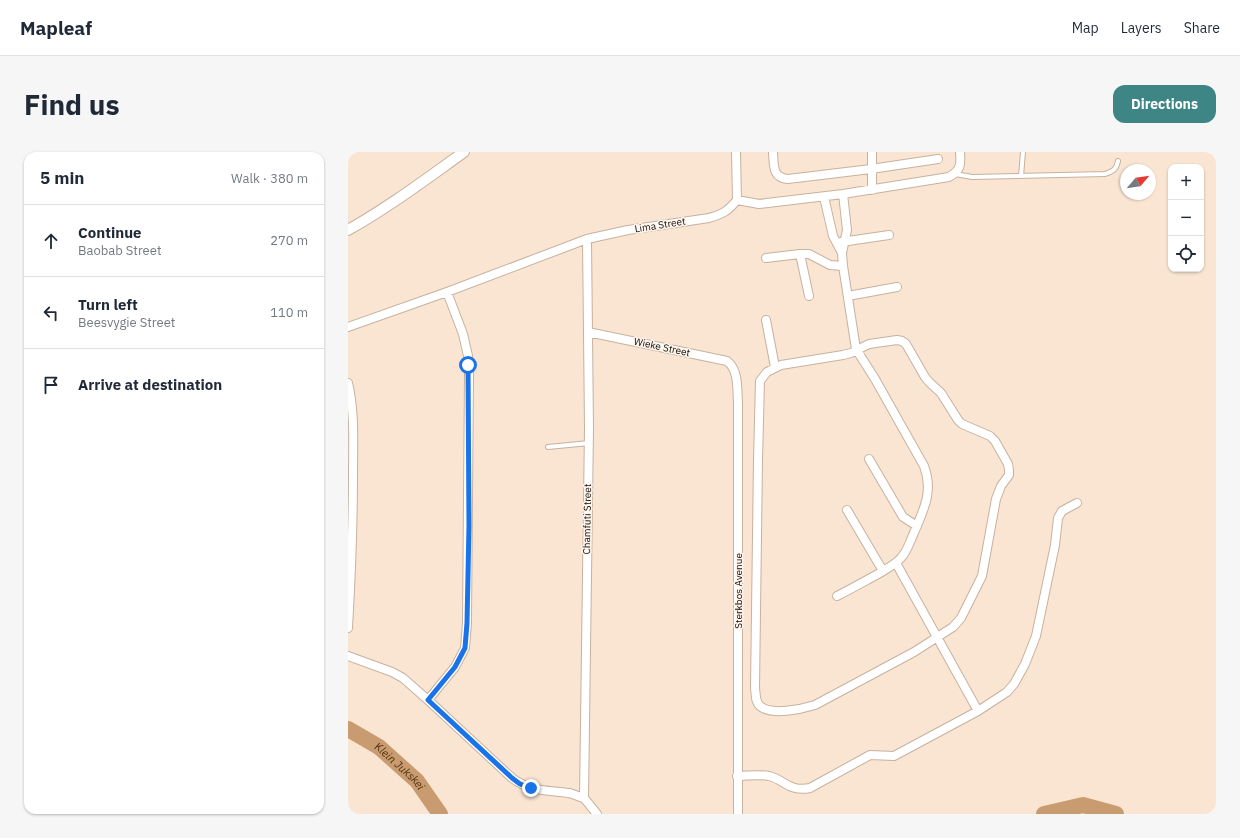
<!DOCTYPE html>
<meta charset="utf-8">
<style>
body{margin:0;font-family:"IBM Plex Sans",sans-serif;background:#f6f6f7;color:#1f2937}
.controls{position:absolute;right:12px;top:12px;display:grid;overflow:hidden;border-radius:8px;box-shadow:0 1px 3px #0004}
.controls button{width:36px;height:36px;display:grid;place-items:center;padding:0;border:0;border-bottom:1px solid #e0e1e3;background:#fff;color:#1f2937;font:20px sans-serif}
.compass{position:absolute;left:772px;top:12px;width:36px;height:36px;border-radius:50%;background:#fff;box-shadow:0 1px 3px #0004;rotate:61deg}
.stop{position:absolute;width:12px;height:12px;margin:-9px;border:3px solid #1a73e8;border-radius:50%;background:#fff}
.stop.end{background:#1a73e8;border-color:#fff;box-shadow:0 1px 4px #0008}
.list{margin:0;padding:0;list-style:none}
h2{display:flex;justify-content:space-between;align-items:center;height:52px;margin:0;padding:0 16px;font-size:17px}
h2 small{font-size:13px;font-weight:400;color:#747a83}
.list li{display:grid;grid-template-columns:26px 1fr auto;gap:12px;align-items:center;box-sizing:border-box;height:72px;padding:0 16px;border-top:1px solid #e0e1e3}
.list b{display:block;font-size:15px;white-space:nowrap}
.list p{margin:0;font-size:13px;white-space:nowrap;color:#747a83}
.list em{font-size:13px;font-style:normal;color:#747a83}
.icon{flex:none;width:22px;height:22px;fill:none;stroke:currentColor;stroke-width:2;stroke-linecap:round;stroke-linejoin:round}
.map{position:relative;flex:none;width:868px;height:662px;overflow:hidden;border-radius:12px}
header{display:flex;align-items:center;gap:24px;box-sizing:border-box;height:56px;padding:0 20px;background:#fff;border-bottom:1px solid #e0e1e3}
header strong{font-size:19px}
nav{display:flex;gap:22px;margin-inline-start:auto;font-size:14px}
.intro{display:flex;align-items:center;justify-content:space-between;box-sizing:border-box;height:96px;padding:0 24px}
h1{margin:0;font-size:28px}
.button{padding:10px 18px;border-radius:12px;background:#3e8685;color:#fff;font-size:14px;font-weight:700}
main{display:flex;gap:24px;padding:0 24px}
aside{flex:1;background:#fff;border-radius:12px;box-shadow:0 1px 3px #0004}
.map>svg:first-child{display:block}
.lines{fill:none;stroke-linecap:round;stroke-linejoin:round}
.river{stroke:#c99b70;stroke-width:16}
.service-casing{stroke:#c6b29f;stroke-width:6}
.minor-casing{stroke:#c6b29f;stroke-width:10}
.tertiary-casing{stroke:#c6b29f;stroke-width:12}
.service{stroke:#fff;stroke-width:4}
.minor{stroke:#fff;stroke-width:8}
.tertiary{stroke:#fff;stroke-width:10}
.route{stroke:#1a73e8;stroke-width:5}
.labels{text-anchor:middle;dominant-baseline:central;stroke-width:3;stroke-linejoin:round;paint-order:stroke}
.street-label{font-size:10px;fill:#130c06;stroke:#fdf5ed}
.water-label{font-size:11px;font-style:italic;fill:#4d2e0b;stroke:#fdf5ed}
</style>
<header>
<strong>Mapleaf</strong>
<nav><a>Map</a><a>Layers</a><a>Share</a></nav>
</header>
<div class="intro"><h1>Find us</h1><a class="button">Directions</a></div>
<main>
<aside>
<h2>5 min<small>Walk · 380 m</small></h2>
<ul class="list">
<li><svg class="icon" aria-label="ahead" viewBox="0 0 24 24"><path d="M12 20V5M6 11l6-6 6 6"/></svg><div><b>Continue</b><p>Baobab Street</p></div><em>270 m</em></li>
<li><svg class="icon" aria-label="left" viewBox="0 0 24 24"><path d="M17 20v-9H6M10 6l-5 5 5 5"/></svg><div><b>Turn left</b><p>Beesvygie Street</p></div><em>110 m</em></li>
<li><svg class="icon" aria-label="arrive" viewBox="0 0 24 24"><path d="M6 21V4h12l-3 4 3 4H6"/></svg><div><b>Arrive at destination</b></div></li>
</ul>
</aside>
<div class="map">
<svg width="868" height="662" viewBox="0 0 868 662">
<rect width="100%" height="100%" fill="#fae5d2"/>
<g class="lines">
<g class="river">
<path id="s1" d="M0 577 31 595 69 629 92 662"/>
<path d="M696 662 735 653 768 662"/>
</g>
<defs>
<path id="service" d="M607 22 624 25 757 22C765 19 768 18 770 9
M673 24 675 0
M200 295 241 291"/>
<path id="minor" d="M388 0 389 48
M425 0C426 13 424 26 440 27L523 17 590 7
M524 0V38
M476 45 485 84 494 101
M493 90 541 83
M452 102 461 144
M418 106 452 102H461L482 113 495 114
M500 144 549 135
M418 168 427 215
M0 175 99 140 239 87 280 78 361 66C375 62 380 59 389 48L411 52 495 42 601 25C613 18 613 13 612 0
M240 180 379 209C391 218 389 237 390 251V662
M549 188 554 189 558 192 577 225 581 230 593 241 610 268 614 272 642 284 647 289 660 312 661 318V323L653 334 648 347 634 424 613 466 605 475 566 500 467 553C454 557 423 564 412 554 407 550 408 542 407 536L410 308 412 229 419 220 433 213 495 203 503 201 521 192Z
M0 231C7 260 5 292 5 322 5 373 3 424 0 476
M521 307 555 365 569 374
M499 358 535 419
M548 411 630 559
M489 444C503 437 517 429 532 421 538 417 546 413 552 407 559 400 561 392 565 383 575 359 586 340 576 314L527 227 508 197 495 114 494 101 499 78 495 42
M0 504 44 520 55 526 80 548 164 626C183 640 199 638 221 641 226 642 231 645 236 646
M80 548 107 515 117 496 119 471 121 222 120 204 115 182 99 140
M389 624C399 624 411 622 421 624 437 628 441 640 462 636L522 603 546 604 630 559 659 540 666 532 677 512 688 484 707 393 710 366 714 359 729 351
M236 646 241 276 239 87
M236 646 249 662"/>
<path id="tertiary" d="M0 78C41 55 78 27 116 0"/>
</defs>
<use href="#service" class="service-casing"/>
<use href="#minor" class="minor-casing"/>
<use href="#tertiary" class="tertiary-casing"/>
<use href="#service" class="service"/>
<use href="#minor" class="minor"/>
<use href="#tertiary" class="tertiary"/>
</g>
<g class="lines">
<path class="route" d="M120 213 121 374 119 471 117 496 107 515 80 548 164 626 172 632 183 636"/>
</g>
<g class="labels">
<g class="street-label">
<text transform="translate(312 73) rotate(-9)">Lima Street</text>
<text transform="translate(314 195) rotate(12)">Wieke Street</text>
<text transform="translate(239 367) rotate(-89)">Chamfuti Street</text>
<text transform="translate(390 439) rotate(-90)">Sterkbos Avenue</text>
</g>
<g class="water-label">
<text stroke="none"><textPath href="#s1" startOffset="64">Klein Jukskei</textPath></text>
</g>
</g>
</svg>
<div class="controls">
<button>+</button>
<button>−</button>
<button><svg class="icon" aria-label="locate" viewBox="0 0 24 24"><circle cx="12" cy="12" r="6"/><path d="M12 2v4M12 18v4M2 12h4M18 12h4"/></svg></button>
</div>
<svg class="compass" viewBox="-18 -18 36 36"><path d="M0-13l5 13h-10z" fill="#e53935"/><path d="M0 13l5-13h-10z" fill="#747a83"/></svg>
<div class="stop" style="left:120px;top:213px"></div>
<div class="stop end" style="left:183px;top:636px"></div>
</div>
</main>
